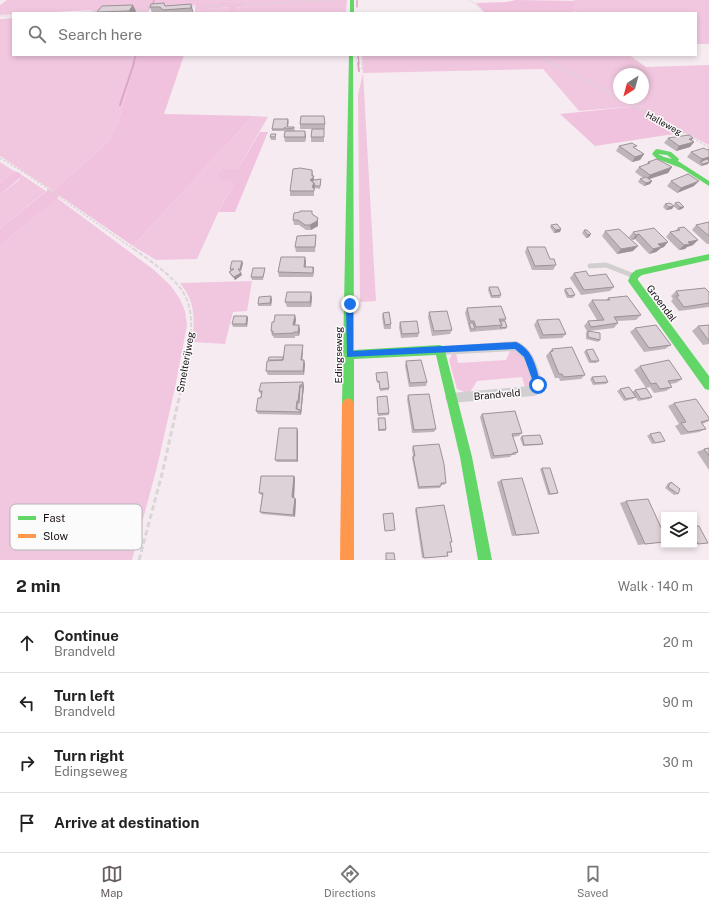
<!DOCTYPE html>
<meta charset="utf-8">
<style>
body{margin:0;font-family:"Public Sans",sans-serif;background:#f6f6f6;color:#222}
.controls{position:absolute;right:12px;bottom:12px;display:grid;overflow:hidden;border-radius:0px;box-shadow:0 2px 6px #0003}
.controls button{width:36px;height:36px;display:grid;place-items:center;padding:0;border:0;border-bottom:1px solid #e0e0e0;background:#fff;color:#222;font:20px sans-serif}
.compass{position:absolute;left:613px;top:68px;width:36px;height:36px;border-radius:50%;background:#fff;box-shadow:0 2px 6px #0003;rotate:216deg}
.stop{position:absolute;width:12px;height:12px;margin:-9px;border:3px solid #1a73e8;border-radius:50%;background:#fff}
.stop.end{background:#1a73e8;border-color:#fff;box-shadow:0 1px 4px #0008}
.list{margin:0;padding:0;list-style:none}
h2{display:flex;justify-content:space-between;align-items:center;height:52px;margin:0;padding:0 16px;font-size:17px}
h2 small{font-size:13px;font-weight:400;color:#767676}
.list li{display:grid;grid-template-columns:26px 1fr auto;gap:12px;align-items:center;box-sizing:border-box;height:60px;padding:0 16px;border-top:1px solid #e0e0e0}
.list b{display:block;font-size:15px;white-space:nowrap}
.list p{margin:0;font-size:13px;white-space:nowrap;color:#767676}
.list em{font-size:13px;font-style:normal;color:#767676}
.icon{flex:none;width:22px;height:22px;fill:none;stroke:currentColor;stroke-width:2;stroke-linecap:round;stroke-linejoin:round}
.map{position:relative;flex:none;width:709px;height:560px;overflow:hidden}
.search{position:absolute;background:#fff;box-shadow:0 2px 6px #0003;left:12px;right:12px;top:12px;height:44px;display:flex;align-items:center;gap:10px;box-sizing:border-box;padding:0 14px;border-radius:0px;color:#767676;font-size:15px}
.sheet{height:292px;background:#fff}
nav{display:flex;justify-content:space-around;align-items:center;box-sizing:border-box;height:56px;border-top:1px solid #e0e0e0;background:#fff;font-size:11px;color:#767676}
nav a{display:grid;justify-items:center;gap:2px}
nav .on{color:#675d63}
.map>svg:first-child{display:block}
.green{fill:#f1c7df;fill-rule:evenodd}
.forest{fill:#f1c2dd}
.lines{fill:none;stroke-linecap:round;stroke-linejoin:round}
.stream-far1{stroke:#dda5c6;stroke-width:1.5}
.stream{stroke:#dda5c6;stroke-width:2}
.path-far3{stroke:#dad6d8;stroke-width:1;stroke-dasharray:2 1;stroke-linecap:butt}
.path-far2{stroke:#dad6d8;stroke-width:1.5;stroke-dasharray:2.5 1.5;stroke-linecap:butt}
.path-far1{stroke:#dad6d8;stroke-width:2;stroke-dasharray:4.5 2;stroke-linecap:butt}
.path{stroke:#dad6d8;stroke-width:3;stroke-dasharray:5.5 3;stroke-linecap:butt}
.lane{stroke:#d2cfd1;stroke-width:5}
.street{fill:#d2cfd1;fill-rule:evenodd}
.fast{fill:#63d668;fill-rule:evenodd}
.slow{fill:#ff974d;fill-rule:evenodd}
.wall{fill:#beb5ba}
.shaded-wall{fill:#9b9397}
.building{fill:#ddd2d8;stroke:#9b9397}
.route{fill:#1a73e8}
.labels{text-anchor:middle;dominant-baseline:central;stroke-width:3;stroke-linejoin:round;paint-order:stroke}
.far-street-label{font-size:9px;fill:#1a1016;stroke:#fbfbfb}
.street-label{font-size:10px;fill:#1a1016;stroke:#fbfbfb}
.key{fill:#fbfbfb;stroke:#b8b4b6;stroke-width:1}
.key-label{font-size:11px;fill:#1a1016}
</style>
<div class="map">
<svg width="709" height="560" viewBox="0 0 709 560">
<rect width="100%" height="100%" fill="#f6ebf1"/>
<path class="green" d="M7 0H347L346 13H235L237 8 248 5 247 2 150 8 148 13H91L92 10 0 15V5Z
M572 0H709V44H696V13H565L576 12V10L571 7 576 1Z
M231 7 229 13H195V10Z
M13 18V55H136L119 120 108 142 53 191 0 156V19Z
M362 55H629L646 67 709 65V145L683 132H686L639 106 579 111 543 69 363 73 376 301 360 302 358 95 363 73ZM619 74H643V98H619Z
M253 116 268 117 238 169H223L234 183 222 204 197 259 156 260 133 246Z
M0 162 14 171 0 183Z
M22 175 46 191 0 229V195L19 180Z
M57 198 154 270 171 286 180 299 185 311 187 325 175 388 157 467 132 560H0V245Z
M252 281 247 311 233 312 225 344 193 342C194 317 196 303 180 283Z
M511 349C526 350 528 371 532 383L525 388 522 377 477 381 469 394 457 389 449 360 452 354 456 353 458 363 506 360Z"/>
<path class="forest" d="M516 0 576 1 578 3 572 7 578 11 565 13H485L476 3 507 2Z
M247 2 248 5 237 8 235 13H229L230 7 195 10 196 4Z
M136 55H184L164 114 253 116 133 246 60 196 0 245V229L49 189 53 191 108 142 119 120Z
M639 106 687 132 595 146 560 114Z
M260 132H268L235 212H218L234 183 219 178 218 173 223 169H238Z
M14 171 20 173 22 176 0 195V183Z"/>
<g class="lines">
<path class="stream-far1" d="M357 0V7
M149 8 152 6 154 0
M358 55 359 64
M133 64 136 55"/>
<path class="stream" d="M358 63 359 71
M120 105 134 63"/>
<path class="path-far3" d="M469 0 477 5 484 13
M189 7 336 0
M133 10 153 9
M66 13 99 11
M0 16H13
M362 55V64
M536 55 553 64"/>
<path class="path-far2" d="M362 63V70
M551 63 619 98
M619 98 709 147
M0 158 28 175 135 250"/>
<path class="path-far1" d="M134 249C149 260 173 276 183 292 199 318 188 358 181 386"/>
<path class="path" d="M139 560 162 474 182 385"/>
<path class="lane" d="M590 266 606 265 634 276"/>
<path class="street" d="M516 341C534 348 538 368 543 385L537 395 533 396 451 403 447 402 445 398 447 394 451 393 530 386 532 384 525 361 515 351 440 355 436 353 435 350 436 347Z"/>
<path class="fast" d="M350 0H354V13H350Z
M349 55H353L354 350 440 345 444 347 472 457 492 560H478L460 457 436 355 354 359V404L352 408 348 410 344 408 342 404Z
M657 149 671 152 679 159 678 161 709 181V186L681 168 657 159 652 154 655 150ZM658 154 667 155 672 159 664 157Z
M709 254V260L642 275 638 278V280L709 376V390L705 389 628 281 631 274 636 270Z"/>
<path class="slow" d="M348 398 352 400 354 404V560H340L342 404 344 400Z"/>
</g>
<path class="wall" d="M191 4 193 11V13H152L150 7Z
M102 6 136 11 134 13H97V12Z
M288 119 289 122 288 127H294L295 131 306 136 305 142H285L284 137 286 131 285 130V131H272V129Z
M300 124H325V129H324V142H311V137L312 129H300Z
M276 136V140H271L270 137Z
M668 138 692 140 694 142 690 147 676 151 664 143Z
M619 146 635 149 644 154 640 160 632 162 616 151Z
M704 148 708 164 701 166 687 157 691 152Z
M648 162 672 167 668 173 649 179 652 181 650 184 644 186 638 182 640 179 643 178 635 172 639 167 646 165Z
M312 170 313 176 314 180 321 182 320 189 315 188 314 190V196H290V191Z
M671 181 694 186 677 193 667 186Z
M675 203 682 209 678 210 673 206Z
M665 204 672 209 666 210 663 207Z
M312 211V214L318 218V226L311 230H306L299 225H294L293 220Z
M709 222V244H707L692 230 696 225Z
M551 225 561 229 560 232 554 233 550 227Z
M654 228 664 247 661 248 656 252 649 254 635 239 632 240 629 237 633 232Z
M678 228 693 245 687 247 685 249 679 250 666 237 670 232 675 231Z
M584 230 589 237 586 238 582 233Z
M605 231 633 251 617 254 602 236Z
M316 235V240L315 252H296L295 247Z
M527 247 550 259 556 265 553 270H532L525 252Z
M305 257 306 262V267L314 269 313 277H279L278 272Z
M243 263 241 271H240L242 275 235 280 230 274 229 272 230 271V269Z
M265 268V270L263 280H252L251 277Z
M574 273 589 276 614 287 610 291 581 295 570 278Z
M489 287 501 295 500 298H491L488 290Z
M565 289 575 295 573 298H567L564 291Z
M676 291 709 303V307L679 311 671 301 673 299 671 296Z
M312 297 311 307H287L285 302Z
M608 298 641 315 636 320 617 321 618 323 614 328 589 331 600 340 598 342 586 339V333L587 331 584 326 588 321 597 320 588 305 592 300H606Z
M272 299 271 306H258V304Z
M467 308 506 319 505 321 507 327 506 329 470 332 465 313Z
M429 312 452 330 450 334 432 336 428 317Z
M383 313 391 324V329H384L382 317Z
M295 315 296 320 295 325H299L300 330 299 336H295V338H274L273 336H272L271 331 274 322Z
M247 316 248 318 247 327H233L232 324Z
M537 320 566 334 562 338 540 339 534 325Z
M400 322 419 333 418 337 401 338 399 327Z
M709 325V344L703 345 692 331 698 326Z
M635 328 671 345 665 349 644 352 630 332Z
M303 345V349L302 360 305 364 304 375H268L266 371 283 357Z
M552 349 585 375 581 379 560 381 559 378H555L546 356Z
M586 350 599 361 596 363H589L584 352Z
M406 361 427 382 426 386 409 387 405 366Z
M640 366 682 379 676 383 670 384 672 387 666 391 654 393 650 387 646 388 634 370Z
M376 373 389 388V390L380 391 379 383H377Z
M592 377 608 382 606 384 593 385 590 379Z
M303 382 304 386 301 415 258 414 256 411 261 395 259 391Z
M620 389 632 392 635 390 652 397 649 399 638 401 633 393 636 397 633 399 624 401 617 391Z
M408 395 436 429 434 432 412 433 407 399Z
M377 397 389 413V415L378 416Z
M674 403 709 418V421L702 424 706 429 699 432 681 435 675 426 679 424 668 406Z
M482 414 522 433 519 436 513 437 518 452 515 455H512L510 457 491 459 480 417Z
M378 418 386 429V431H378Z
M298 431V462H277L275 460Z
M650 434 665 441 662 442 652 444 647 436Z
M522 436 543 444 541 445 523 446 520 438Z
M413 446 446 483 444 485H441L440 488 418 489 412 458 413 456 412 449Z
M709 448V470L697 452 704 449Z
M542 468 558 493 556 494 548 495 540 469Z
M294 476 295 478 294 498H295L296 500 295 517 262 514 260 512 262 495H261L259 493Z
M501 480 539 533 535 534 512 536 497 482Z
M671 482 678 494 674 495 665 488 668 483Z
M626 501 664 542 638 545 620 503Z
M416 508 450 542 452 552 447 553 448 556 422 558 415 510Z
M694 526 708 543 694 544Z"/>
<path class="shaded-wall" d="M191 4 193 11V13L191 8Z
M133 5 136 11 134 13H130L129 11Z
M305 131 306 136 305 142Z
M693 138 690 143 694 142 690 147 676 151 679 146 689 139Z
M644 154 640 160 632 162 635 157Z
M709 157V160L700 162 702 159Z
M709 162 708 164 701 166 703 164Z
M672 167 668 173 646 180 650 175Z
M312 170 313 179 314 176V183L310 180 312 176Z
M652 181 650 184 644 186 646 183Z
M699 181 694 186 677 193 681 188Z
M314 183 315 188 314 190V196V190L312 187Z
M674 206 672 209 666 210 669 207Z
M680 207H684L682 209 678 210Z
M318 218V226L311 230 310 225Z
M561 229 560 232 554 233 556 230Z
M591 234 589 237 586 238 588 235Z
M639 234 635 239 632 240 636 235Z
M698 240 693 245 687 247 685 249 679 250 684 245 688 242Z
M668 242 664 247 661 248 656 252 649 254 658 244Z
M638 246 633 251 617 254 621 249Z
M305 257 306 262 305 269 304 267Z
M242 261 243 263 241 271 240 269Z
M313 267H314V269L313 277Z
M241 273 242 275 235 280 234 277Z
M311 292 312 297 311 307 310 302Z
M271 296 272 299 271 306 270 303Z
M295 315 296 320 294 330 293 325Z
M247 316 248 318 247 327 246 324Z
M299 325 300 330 299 336 298 332Z
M303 345V349L302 364 301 360Z
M304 360 305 364 304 375 303 371Z
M303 382 304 386 301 415 300 412 303 387Z
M297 428 298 431V462L297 460Z
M294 476 295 478 294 499 292 497Z
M295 498 296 500 295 517 293 515Z"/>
<path class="building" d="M164 3 165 6 191 4V8L163 10 160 7H150L151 4Z
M133 5 129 11 97 12 102 6Z
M301 116H324L325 124H300Z
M274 119H288L287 127H294V128L286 129 285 127 284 129H272Z
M312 129H324V137H311Z
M285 131H305V137H284Z
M271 134H276L275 137H270Z
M689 135 693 138 689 139 694 142 679 146 668 138Z
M632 143 637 146 633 147 644 154 635 157 619 146Z
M704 148 707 150 709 149V157L702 159 691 152Z
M657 159 672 167 650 175 639 167 650 163 648 162Z
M707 159 709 161V162L703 164 700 162Z
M300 168 312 170V176H314L313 178 310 180 314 183 312 187 314 188V191H290L293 169Z
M688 174 699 181 681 188 671 181Z
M646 177 652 181 646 183 640 179Z
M321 179 320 186H315L314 183 312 181 314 180Z
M679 202 684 207H680L675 203Z
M670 203 674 206 669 207 665 204Z
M300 211H312V214L318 218 317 221 310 225H305L298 220H293L294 213 300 212Z
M709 222V236L696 225Z
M557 224 561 229 556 230 551 225Z
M684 227 698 240 688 242 690 244 684 245 670 232 680 230 678 228Z
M654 228 668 242 658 244 661 247 653 249 639 234 636 235 633 232Z
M619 229 638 246 621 249 605 231Z
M584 230H587L591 234 588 235Z
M316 235 315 247H295L297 236Z
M527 247H545L550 259H554L556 265 535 266Z
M281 257H305L304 267H313V273L278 272Z
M232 261H242L240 269H238L241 273 234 277 229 272 234 269H230Z
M253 268H265L263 277H251Z
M586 271 589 276 606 274 614 287 584 290 574 273Z
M489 287H498L501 295 492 296Z
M571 288 575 295 569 296 565 289Z
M705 288 709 292V303L684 307 676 296H679L676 291Z
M287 292H311L310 302H285Z
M271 296 270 303 258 304 259 297Z
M627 296 641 315 614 317 618 323 591 327 588 321 604 320 592 300H610L608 298Z
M501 306 506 319H499L502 325 476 327 474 321H470L467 308Z
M447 311 452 330 434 331 429 312Z
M389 312 391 324 385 325 383 313Z
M275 315H295L293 325H299L298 332H294V333L273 334V331H271L272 322H274Z
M234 316H247L246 324H232Z
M559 319 566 334 543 335 537 320Z
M417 321 419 333 402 334 400 322Z
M500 321H505L507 327 500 328 502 325Z
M469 323H473L475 329H471Z
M656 325 671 345 649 348 635 328Z
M709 325V341L698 326Z
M588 331 600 333V340L588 337Z
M285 345H303L301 360H304L303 371H266L267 361 283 360Z
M572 347 585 375 564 377 562 374H559L550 352 553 351 552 349Z
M593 349 599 361H591L586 350Z
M269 357H283V360H268Z
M421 360 427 382 410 383 406 361Z
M669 360 682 379 668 381 672 387 660 389 656 383 651 384 640 366Z
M387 372 389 388 380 389 379 381H377L376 373Z
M605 376 608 382 595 383 592 377Z
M303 382 302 385H300L298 401H297L296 409 300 410V412L256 411 258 398H261L262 391H259L261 383Z
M300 387H303L301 411 300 410 297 409V403H299Z
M629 387 636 397 626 399 620 389Z
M646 388 652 397 641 399 635 390Z
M429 394 436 429 414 430 408 395Z
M387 396 389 413 378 414 377 397Z
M696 399 709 418V420L701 422 706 429 688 432 681 423 686 422 674 403Z
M515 411 522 433 512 434 518 452 513 453V454L494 456 482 414Z
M378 418H385L386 429 379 430Z
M279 428H297V460H275Z
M660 432 665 441 655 443 650 434Z
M540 435 543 444 524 445 522 436Z
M439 444 444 464 446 483H441V486L419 487 413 456H415L413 446Z
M709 448V456L704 449Z
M542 468H550L558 493 550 494Z
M261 476H294L292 497 295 498 293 515 260 512 263 493H259Z
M522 478 539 533 516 535 501 480Z
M671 482 680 489 678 494 668 487Z
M648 499 664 534V542L645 544 626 501Z
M444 505 452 542H450L452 552H447L448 556 424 558 416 508Z
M393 513 395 530 385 531 383 514Z
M694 526H699L708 543 698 544 697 542H695L694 540Z
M386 553H394L395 560H386Z"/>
<path class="route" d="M350 301 353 304V351L516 342C534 350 536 368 541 385L540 387H535L524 357 515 349 347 357 346 304Z"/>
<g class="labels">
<g class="far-street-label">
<text transform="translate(664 123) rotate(29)">Halleweg</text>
</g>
<g class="street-label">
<text transform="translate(662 303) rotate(53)">Groendal</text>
<text transform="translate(338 355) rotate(-90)">Edingseweg</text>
<text transform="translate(185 362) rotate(-80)">Smelterijweg</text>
<text transform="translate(497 394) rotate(-5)">Brandveld</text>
</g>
</g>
<rect x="10" y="504" width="132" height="46" rx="6" class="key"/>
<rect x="18" y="516" width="18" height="4" fill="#63d668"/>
<rect x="18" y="534" width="18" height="4" fill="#ff974d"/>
<g class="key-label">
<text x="43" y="522">Fast</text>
<text x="43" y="540">Slow</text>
</g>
</svg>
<div class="controls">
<button><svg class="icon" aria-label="layers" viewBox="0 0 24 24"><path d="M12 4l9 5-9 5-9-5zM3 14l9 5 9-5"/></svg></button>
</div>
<svg class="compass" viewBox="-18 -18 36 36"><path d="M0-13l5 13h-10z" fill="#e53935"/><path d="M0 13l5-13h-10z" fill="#767676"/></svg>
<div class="stop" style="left:538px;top:385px"></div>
<div class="stop end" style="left:350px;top:304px"></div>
<div class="search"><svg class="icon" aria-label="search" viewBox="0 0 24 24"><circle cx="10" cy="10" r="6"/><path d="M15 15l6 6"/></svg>Search here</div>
</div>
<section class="sheet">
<h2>2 min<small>Walk · 140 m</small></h2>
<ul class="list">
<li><svg class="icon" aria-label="ahead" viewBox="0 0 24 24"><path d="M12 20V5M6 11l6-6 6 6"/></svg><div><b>Continue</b><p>Brandveld</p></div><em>20 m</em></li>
<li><svg class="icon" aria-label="left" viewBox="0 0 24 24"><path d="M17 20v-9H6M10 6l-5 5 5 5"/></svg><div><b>Turn left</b><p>Brandveld</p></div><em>90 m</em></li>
<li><svg class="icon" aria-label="right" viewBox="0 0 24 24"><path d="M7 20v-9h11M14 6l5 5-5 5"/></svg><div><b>Turn right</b><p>Edingseweg</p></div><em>30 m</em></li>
<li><svg class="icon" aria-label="arrive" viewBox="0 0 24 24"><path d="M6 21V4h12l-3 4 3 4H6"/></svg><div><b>Arrive at destination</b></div></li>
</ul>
</section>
<nav>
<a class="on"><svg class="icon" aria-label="map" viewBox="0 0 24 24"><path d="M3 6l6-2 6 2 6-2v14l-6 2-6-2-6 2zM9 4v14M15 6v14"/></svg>Map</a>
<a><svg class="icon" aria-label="directions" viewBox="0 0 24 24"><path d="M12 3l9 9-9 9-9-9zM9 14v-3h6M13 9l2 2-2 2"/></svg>Directions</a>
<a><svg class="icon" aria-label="saved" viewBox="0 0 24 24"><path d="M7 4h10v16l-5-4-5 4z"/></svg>Saved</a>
</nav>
